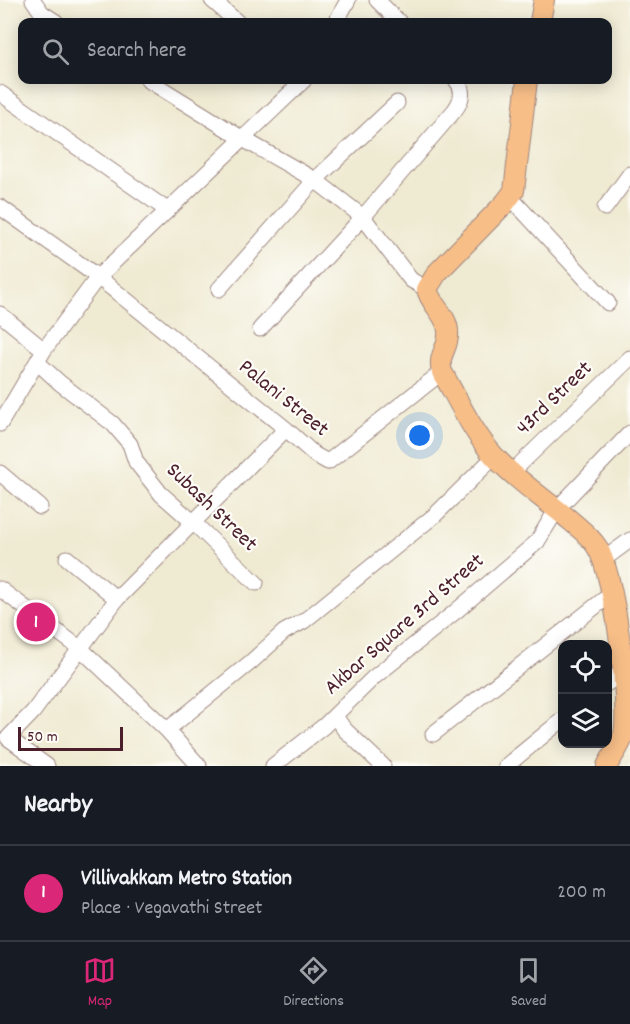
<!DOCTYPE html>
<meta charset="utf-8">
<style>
body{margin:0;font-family:Dekko,sans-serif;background:#242831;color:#f1f3f6}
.controls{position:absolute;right:18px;bottom:18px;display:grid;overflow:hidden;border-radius:12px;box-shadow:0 3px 15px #0003}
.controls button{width:54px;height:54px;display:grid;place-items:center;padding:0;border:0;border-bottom:2px solid #363941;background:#171b24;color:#f1f3f6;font:30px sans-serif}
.scale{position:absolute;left:18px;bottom:15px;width:105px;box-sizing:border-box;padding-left:6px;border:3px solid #4a1f2b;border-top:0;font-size:16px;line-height:21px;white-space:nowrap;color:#4a1f2b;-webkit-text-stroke:4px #fdfcf7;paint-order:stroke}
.you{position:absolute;left:420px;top:436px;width:21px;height:21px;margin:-15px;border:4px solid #fff;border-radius:50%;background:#1a73e8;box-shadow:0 0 0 9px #1a73e833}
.badge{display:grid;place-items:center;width:39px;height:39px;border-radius:50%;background:#db2777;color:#fff;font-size:20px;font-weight:700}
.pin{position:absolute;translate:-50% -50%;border:3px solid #fff;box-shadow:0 2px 6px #0006}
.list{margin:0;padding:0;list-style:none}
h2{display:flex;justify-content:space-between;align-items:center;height:78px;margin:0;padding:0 24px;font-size:26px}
h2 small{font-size:20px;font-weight:400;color:#9ea1a6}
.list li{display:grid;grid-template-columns:39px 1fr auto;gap:18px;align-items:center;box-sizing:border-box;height:96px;padding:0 24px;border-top:2px solid #363941}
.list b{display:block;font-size:22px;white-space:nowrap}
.list p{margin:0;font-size:20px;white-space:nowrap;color:#9ea1a6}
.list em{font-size:20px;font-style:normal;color:#9ea1a6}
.icon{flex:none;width:33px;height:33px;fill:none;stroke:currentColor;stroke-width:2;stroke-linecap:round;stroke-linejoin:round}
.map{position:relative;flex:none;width:630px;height:766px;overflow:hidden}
.search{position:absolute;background:#171b24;box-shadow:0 3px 15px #0003;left:18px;right:18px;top:18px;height:66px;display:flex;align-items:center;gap:15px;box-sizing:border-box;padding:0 21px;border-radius:12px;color:#9ea1a6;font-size:22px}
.sheet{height:174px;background:#171b24}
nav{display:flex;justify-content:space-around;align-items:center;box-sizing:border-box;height:84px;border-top:2px solid #363941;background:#171b24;font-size:16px;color:#9ea1a6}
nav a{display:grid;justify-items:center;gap:3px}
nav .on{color:#db2777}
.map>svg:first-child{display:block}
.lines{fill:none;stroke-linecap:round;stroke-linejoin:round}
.minor-casing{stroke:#9c847e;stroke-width:17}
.major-casing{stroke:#9c847e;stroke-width:22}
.minor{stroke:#fff;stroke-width:15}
.major{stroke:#f7be88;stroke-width:20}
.labels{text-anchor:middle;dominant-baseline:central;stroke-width:4.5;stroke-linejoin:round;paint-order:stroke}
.street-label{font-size:22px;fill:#4a1f2b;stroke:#fdfcf7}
</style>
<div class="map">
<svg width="630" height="766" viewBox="0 0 630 766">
<rect width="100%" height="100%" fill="#fdfcf7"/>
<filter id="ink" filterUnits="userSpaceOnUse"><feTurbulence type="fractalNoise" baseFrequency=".0167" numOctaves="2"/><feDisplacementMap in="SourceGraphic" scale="12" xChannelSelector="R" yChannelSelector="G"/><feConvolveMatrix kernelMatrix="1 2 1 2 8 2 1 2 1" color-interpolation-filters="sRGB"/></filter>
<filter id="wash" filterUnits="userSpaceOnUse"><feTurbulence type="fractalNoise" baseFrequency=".008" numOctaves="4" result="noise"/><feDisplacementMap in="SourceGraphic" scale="24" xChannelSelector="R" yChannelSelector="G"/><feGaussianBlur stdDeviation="1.35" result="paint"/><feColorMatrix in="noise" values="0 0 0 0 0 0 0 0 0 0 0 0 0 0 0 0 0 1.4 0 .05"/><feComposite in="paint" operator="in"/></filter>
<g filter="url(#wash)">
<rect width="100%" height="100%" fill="#efead2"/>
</g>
<g filter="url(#ink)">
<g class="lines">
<defs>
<path id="minor" d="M33 0 42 13 56 22
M212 0 237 22
M377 0 399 22
M336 22 348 0
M148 80 243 139 315 180 363 217 411 280 427 289
M0 93 167 210
M510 197 608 303
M0 207 98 277 286 429 315 455 328 462 442 372
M605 208 630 174
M219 289 315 180 397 103
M0 314 44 350
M260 329 363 217 454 111C462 101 465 90 456 80
M37 362 60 383 113 424 130 444 136 462 161 494 194 523 256 583
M0 424 44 350 98 277 304 80
M512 472 630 358
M0 473 40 507
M67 558 117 599
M603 560 630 540
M0 589 81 649 167 730 199 766
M608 683 630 665
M335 716 344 729 383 766
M167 730 251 662 284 632 304 621 435 515 495 456
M433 734 611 594
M47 766 8 738 33 712 117 599 286 429
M273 766 324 726 373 678 455 612 537 542 557 509 630 433
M506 766 562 720"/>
<path id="major" d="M540 22 544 0
M527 80 514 191 505 203 437 273 427 289C430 304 447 315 448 331 450 348 437 353 442 372 458 400 473 433 495 457 517 481 546 500 571 521 580 529 591 537 597 547 615 576 630 700 624 734 621 745 612 756 607 766"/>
</defs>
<use href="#minor" class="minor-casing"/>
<use href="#major" class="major-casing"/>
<use href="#minor" class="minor"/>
<use href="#major" class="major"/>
</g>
</g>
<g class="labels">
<g class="street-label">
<text transform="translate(283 399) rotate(39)">Palani Street</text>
<text transform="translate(555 399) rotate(-44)">43rd Street</text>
<text transform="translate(211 508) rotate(44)">Subash Street</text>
<text transform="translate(405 625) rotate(-41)">Akbar Square 3rd Street</text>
</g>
</g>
</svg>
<div class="controls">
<button><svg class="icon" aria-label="locate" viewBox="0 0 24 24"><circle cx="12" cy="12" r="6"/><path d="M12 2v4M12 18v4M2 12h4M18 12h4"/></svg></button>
<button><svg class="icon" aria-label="layers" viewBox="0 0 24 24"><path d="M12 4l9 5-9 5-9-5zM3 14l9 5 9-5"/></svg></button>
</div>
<div class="scale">50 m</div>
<div class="you"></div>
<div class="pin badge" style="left:36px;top:622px">1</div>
<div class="search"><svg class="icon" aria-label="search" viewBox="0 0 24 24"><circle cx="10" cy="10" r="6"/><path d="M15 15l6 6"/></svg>Search here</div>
</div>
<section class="sheet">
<h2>Nearby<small></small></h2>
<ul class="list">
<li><span class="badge">1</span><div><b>Villivakkam Metro Station</b><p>Place · Vegavathi Street</p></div><em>200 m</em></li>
</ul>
</section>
<nav>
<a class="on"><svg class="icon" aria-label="map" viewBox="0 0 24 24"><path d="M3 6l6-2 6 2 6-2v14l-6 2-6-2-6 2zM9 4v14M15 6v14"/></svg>Map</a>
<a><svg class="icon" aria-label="directions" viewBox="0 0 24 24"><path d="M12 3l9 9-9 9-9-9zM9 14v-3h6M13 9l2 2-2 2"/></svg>Directions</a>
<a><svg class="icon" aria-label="saved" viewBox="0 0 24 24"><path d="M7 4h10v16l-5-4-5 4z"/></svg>Saved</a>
</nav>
